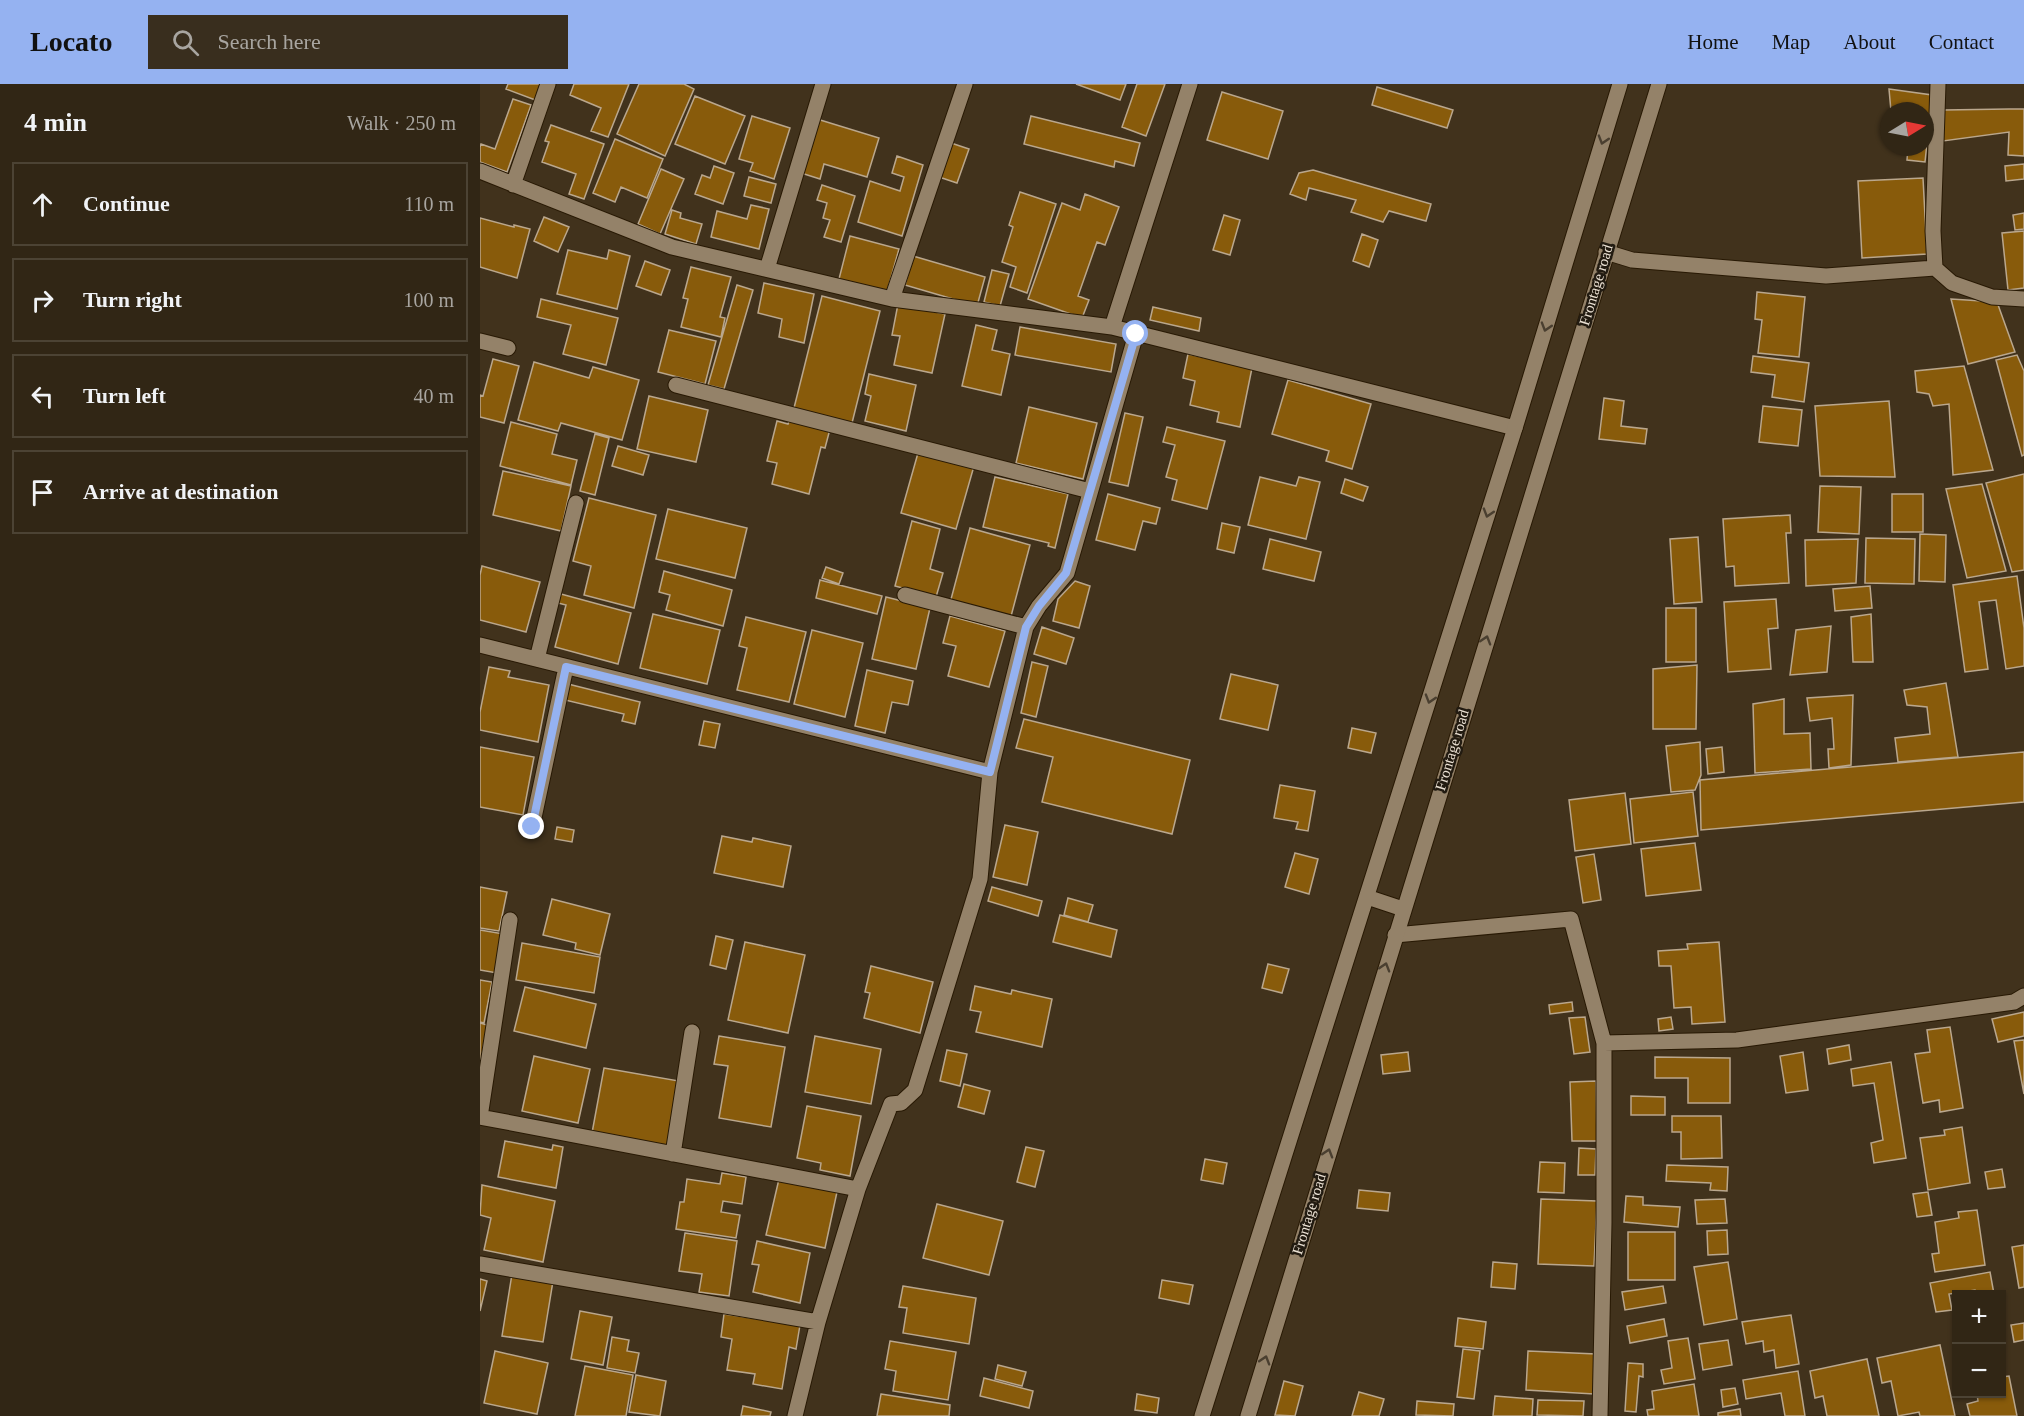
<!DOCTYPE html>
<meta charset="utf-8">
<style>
body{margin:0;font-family:Georgia,serif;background:#392e1e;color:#f1f3f6}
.controls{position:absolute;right:18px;bottom:18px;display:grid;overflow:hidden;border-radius:0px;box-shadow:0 2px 4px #0004}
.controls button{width:54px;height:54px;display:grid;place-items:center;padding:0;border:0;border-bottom:2px solid #4c4334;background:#312615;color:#f1f3f6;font:30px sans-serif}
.compass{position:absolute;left:1400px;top:18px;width:54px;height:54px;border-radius:50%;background:#312615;box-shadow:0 2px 4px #0004;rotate:80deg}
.stop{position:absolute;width:18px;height:18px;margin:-14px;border:4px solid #95b2f1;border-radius:50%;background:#fff}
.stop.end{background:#95b2f1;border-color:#fff;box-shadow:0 2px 6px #0008}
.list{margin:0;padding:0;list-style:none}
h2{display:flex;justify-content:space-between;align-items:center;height:78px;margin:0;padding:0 24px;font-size:26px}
h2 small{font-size:20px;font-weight:400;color:#a8a5a0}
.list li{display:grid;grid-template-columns:39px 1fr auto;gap:18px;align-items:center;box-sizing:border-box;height:84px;margin:0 12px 12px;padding:0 12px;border:2px solid #4c4334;border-radius:0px}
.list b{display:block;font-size:22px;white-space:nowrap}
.list em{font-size:20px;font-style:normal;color:#a8a5a0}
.icon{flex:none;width:33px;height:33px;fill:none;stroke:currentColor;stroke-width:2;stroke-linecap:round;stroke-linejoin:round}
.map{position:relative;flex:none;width:1544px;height:1332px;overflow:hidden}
header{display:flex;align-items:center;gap:36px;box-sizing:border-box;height:84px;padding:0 30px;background:#95b2f1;color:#111}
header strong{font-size:28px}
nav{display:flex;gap:33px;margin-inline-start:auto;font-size:21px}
.search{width:420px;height:54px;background:#392e1e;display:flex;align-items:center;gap:15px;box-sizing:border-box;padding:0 21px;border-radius:0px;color:#a8a5a0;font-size:22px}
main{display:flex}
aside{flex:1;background:#312615}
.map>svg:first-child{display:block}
.building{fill:#885b0b;stroke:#baa78d;stroke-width:1.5}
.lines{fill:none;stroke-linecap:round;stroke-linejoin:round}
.minor-casing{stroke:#281904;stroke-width:17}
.secondary-casing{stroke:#281904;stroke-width:17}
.minor{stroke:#948269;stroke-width:15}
.secondary{stroke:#948269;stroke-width:15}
.oneway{stroke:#4a3f30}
.route{stroke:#95b2f1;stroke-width:8}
.labels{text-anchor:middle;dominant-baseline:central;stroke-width:5;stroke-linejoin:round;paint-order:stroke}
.street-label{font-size:15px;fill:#ebe1d4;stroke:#221b11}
</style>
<header>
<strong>Locato</strong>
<div class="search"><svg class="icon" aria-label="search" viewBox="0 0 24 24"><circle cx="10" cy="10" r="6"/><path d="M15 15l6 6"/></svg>Search here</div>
<nav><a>Home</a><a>Map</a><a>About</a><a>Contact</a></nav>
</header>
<main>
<aside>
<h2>4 min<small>Walk · 250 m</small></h2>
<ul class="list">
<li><svg class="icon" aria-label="ahead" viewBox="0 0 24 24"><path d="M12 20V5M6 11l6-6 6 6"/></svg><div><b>Continue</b></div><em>110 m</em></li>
<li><svg class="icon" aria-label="right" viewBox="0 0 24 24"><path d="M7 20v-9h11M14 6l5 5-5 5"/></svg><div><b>Turn right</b></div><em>100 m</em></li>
<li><svg class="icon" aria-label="left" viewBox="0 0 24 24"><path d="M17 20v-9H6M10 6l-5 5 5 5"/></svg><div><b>Turn left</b></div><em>40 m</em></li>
<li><svg class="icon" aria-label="arrive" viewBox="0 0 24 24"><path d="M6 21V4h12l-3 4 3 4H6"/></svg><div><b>Arrive at destination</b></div></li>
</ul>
</aside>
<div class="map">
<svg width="1544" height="1332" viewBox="0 0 1544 1332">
<rect width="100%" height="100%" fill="#41321c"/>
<path class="building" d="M28 0H64L58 17 26 5Z
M94 0H149L128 53 111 47 121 24 90 11Z
M159 0H204L214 5 185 72 137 50Z
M596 0H646L640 16Z
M657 0H685L666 52 642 43Z
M897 3 973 26 967 44 892 21Z
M1409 5 1452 11 1445 78 1427 76 1428 63H1445V27H1411Z
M742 8 803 27 788 75 727 56Z
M215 12 265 32 245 80 195 60Z
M33 15 51 21 27 88 0 78V63L1 60 15 65Z
M1529 25H1544V72L1528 71 1529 48 1463 57 1464 26Z
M272 32 310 44 294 95 270 87 273 79 259 75Z
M551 32 660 59 654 82 635 77 634 83 544 60Z
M337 35 399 54 387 93 344 80 340 95 321 89Z
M71 41 124 60 104 115 89 110 96 90 62 78 69 58 65 57Z
M135 55 183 75 167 114 141 103 135 118 113 109Z
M471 59 489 65 477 99 459 93Z
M417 72 443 81 422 152 378 138 390 97 420 107 424 93 412 89Z
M1544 80V95L1526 97 1525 82Z
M234 82 254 89 243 120 215 110 222 91 230 94Z
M181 85 204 95 180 150 158 140Z
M833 86 951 120 946 137 909 127 903 138 871 128 876 116 829 104 826 116 810 110 819 89Z
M269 93 296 100 291 119 264 112Z
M1443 94 1447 170 1382 174 1378 97Z
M342 101 375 112 361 158 344 153 350 136 343 134 347 119 337 116Z
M540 108 576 120 547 209 530 203 536 183 522 178 533 143 529 141Z
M605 110 639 123 625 161 617 158 598 212 609 216 602 234 548 215 582 119 600 126Z
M271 121 289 125 279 165 231 153 237 127 267 135Z
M192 126 201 129 200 134 222 140 216 160 185 150Z
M1544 129V145L1535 146 1533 131Z
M744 131 760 136 750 171 733 166Z
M64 133 89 143 78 168 54 157Z
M0 134 34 143V141L50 145 37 194 0 183Z
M1544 147V204L1528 206 1522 149Z
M882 150 898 156 889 183 873 177Z
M370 152 419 165 407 208 359 195Z
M88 166 127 175 129 166 150 172 137 225 77 210Z
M433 172 505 193 497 222 425 201Z
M165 177 190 186 181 211 156 202Z
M211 183 251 193 240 233 245 234 241 253 201 243 208 215 203 214Z
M512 186 529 190 520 222 504 218Z
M284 199 334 210 324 259 299 253 302 235 278 229Z
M257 201 273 206 244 305 228 301Z
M1277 208 1325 213 1319 273 1278 269 1282 236 1275 235Z
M342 212 400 227 372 339 314 324Z
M61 215 138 234 126 281 83 270 91 241 57 233Z
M1471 215 1517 218 1535 268 1488 280Z
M418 220 465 230 452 289 414 281 420 252 412 251Z
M673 223 721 234 719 247 670 236Z
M496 241 517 246 512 266 530 270 521 311 482 302Z
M540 243 636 260 631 288 535 271Z
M189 246 236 257 225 300 178 288Z
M708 270 772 284 760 343 737 338 739 328 710 321 715 297 703 294Z
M1537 271 1544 287V371L1542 372 1516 276Z
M1273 272 1329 279 1324 318 1292 313 1295 291 1271 288Z
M13 275 39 282 24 339 0 333V311L3 312Z
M54 278 109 294 113 283 159 296 142 356 81 339 78 347 38 336Z
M1484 282 1513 386 1473 391 1469 320 1453 322 1449 310 1437 308 1435 287Z
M389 290 436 301 426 347 385 337 391 312 385 310Z
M808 296 891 320 872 385 846 377 849 367 792 350Z
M169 312 228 326 216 378 157 365Z
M1124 314 1144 317 1141 342 1167 345 1165 360 1119 355Z
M1409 317 1415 393 1340 392 1335 322Z
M1283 322 1322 326 1318 362 1279 358Z
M549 323 617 339 603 395 536 379Z
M645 329 663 333 648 402 629 398Z
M310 335 350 345 345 364 341 363 329 410 292 400 297 379 287 377 297 337 308 340Z
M31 338 77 350 72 370 97 376 91 401 20 382Z
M687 343 745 357 727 425 692 416 697 396 686 393 695 361 683 358Z
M115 350 129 354 115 411 100 407Z
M138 362 169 371 163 391 132 382Z
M438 369 494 382 476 445 421 429Z
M23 387 91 402 81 447 13 431Z
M1544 390V486L1532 488 1506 399Z
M515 393 588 410 575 464 568 462 569 459 503 443Z
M780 393 816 402 819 393 840 398 826 455 768 441Z
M865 395 888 403 883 417 861 409Z
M1502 400 1526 487 1487 494 1466 405Z
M1340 402 1381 403 1379 450 1338 448Z
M628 410 680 424 676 440 663 437 655 466 616 456Z
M1412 410H1443V448H1412Z
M109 414 176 431 154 524 104 511 111 482 93 477Z
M188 425 267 444 255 494 176 475Z
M1310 431 1311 449H1306L1309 499 1255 502 1254 482 1246 483 1243 435Z
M432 437 460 445 450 485 463 489 456 513 415 502Z
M742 439 760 443 754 469 737 465Z
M490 444 550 461 530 536 470 519Z
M1440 450 1466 451 1465 498 1439 497Z
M1218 453 1222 518 1194 520 1190 455Z
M1386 454 1435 455 1434 500 1385 499Z
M790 455 841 468 834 497 783 485Z
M1378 455 1376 499 1326 502 1325 456Z
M2 482 60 498 46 548 0 536V491Z
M346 483 363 489 359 500 342 494Z
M184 487 252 506 243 542 186 526 190 511 179 508Z
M1537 492 1544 544V582L1526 585 1516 516 1499 518 1508 585 1485 588 1473 501Z
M340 496 402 512 397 530 336 514Z
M595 497 610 502 599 544 573 537 578 515Z
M1390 502 1392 524 1355 527 1353 505Z
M81 510 151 529 138 580 75 563 86 521 78 519Z
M406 513 450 524 436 585 392 575Z
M1296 515 1298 544 1288 545 1291 585 1248 588 1244 518Z
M1186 524H1216V578H1186Z
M173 530 240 546 227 600 160 584Z
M1391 530 1393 578H1373L1371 533Z
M470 532 525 547 509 603 468 592 476 562 463 559Z
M266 533 326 548 309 618 257 606 267 564 259 562Z
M1351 542 1347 588 1310 591 1316 546Z
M562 543 594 554 586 580 554 570Z
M332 546 383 559 365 633 314 620Z
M552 578 568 582 556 633 541 629Z
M1217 581 1216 645H1173V585Z
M9 583 30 587 28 593 69 601 58 658 0 646V628Z
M387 586 433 597 428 621 412 618 405 649 375 642Z
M751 590 798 601 788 646 740 635Z
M1466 599 1478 673 1418 678 1415 654 1450 650 1447 623 1427 621 1424 606Z
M88 600 160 618 155 640 142 637 144 630 85 616Z
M1373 611 1371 681 1349 684 1348 665H1354L1352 634 1330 637 1327 614Z
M1304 615V650L1330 649 1331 685 1275 689 1273 620Z
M544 635 710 676 692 750 562 718 573 673 536 664Z
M224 637 240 640 235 664 219 661Z
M872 644 896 649 891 669 868 664Z
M1220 658 1221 691 1215 706 1191 708 1186 662Z
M0 663 54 673 43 731 0 723Z
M1242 663 1244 688 1228 690 1226 665Z
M1544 668V718L1221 746 1220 696Z
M800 701 835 707 828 747 816 745 818 738 794 734Z
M1213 708 1218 752 1154 759 1150 715Z
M1145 709 1151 760 1095 767 1089 716Z
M525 741 558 748 547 801 513 793Z
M77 743 94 746 92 758 75 755Z
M242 752 272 758 273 754 311 762 303 803 234 789Z
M1215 759 1221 806 1166 812 1161 765Z
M815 769 838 775 829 810 805 803Z
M1114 770 1121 816 1103 819 1096 773Z
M0 803 27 808 19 847 0 844Z
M512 803 562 817 558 832 508 817Z
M588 814 613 821 608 838 584 831Z
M72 815 130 830 120 871 95 865 96 859 63 851Z
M580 831 637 846 631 873 573 858Z
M0 846 24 850 17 889 0 886Z
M236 852 253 856 246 885 230 881Z
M265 858 325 871 308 949 248 936Z
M1239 858 1245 938 1212 940 1211 923 1194 924 1191 882H1179L1178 867 1208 865 1207 860Z
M42 859 120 873 114 909 36 896Z
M788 880 809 885 802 909 782 904Z
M391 882 453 898 440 949 384 934 390 909 385 908Z
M0 896 12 898 4 939 0 938Z
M495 902 531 910 532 906 572 915 562 963 496 948 501 928 490 926Z
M45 903 116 920 106 964 34 947Z
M1092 918 1093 927 1070 930 1069 921Z
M1544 928V952L1518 958 1512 935Z
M1105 933 1110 968 1094 970 1089 934Z
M1191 933 1193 945 1179 947 1178 935Z
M0 939 7 941 0 982Z
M1470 943 1483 1024 1460 1028 1459 1016 1443 1019 1435 970 1450 968 1447 946Z
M239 952 305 963 291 1043 239 1034 248 982 234 980Z
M335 952 401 965 391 1020 325 1008Z
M1544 956V1010L1534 957Z
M1369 961 1371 976 1349 980 1347 965Z
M467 966 487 970 480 1002 460 997Z
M928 968 930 987 903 990 901 971Z
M1323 968 1328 1006 1306 1009 1300 972Z
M54 972 110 985 98 1039 42 1027Z
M1175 973 1250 974V1019H1208V994H1175Z
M1411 978 1426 1074 1394 1079 1391 1059 1403 1056 1394 999 1373 1002 1371 985Z
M124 984 199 997 187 1063 112 1049Z
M1116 997 1117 1057H1092L1090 998Z
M484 1000 510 1007 504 1030 478 1023Z
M1151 1012 1185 1013V1031H1151Z
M327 1022 381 1032 370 1092 340 1086 341 1079 317 1074Z
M1192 1032H1241L1242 1074 1201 1075V1048H1192Z
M1482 1043 1490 1099 1448 1106 1440 1054 1465 1051 1464 1046Z
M25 1057 72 1066 73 1061 83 1063 76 1104 18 1093Z
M546 1063 564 1067 555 1103 537 1098Z
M1099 1064 1116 1065 1115 1091H1098Z
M725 1075 747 1079 743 1100 721 1096Z
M1060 1078 1085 1079 1084 1109 1058 1108Z
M1187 1081 1248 1083 1247 1107 1230 1106 1231 1099 1186 1097Z
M1522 1085 1525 1103 1508 1105 1505 1088Z
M242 1089 266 1093 262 1120 243 1117 241 1128 260 1131 256 1154 196 1145 200 1118H204L207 1095 240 1100Z
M299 1095 357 1108 345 1164 286 1151Z
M2 1101 75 1117 63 1178 4 1166 11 1134 0 1131Z
M879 1106 910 1109 908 1127 877 1124Z
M1448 1108 1452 1131 1437 1133 1433 1110Z
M1146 1112 1163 1113V1121L1200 1123 1198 1143 1144 1138Z
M1061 1115 1117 1117 1114 1182 1058 1180Z
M1245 1115 1247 1139 1217 1140 1215 1116Z
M457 1120 523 1137 509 1191 443 1174Z
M1497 1126 1505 1181 1455 1188 1452 1170 1459 1169 1455 1138 1479 1134 1478 1128Z
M1247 1146 1248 1170 1228 1171 1227 1147Z
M1148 1148H1195V1196H1148Z
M205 1149 257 1157 249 1212 219 1208 222 1190 199 1187Z
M277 1157 330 1169 320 1219 273 1208 279 1181 272 1180Z
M1544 1161V1203L1539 1204 1532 1163Z
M1013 1178 1037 1180 1035 1205 1011 1203Z
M1248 1178 1257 1235 1224 1241 1214 1183Z
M1510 1188 1514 1210H1496L1495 1206 1469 1210 1472 1226 1456 1228 1450 1199Z
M32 1190 73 1197 63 1258 22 1252Z
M0 1195 7 1197 0 1227Z
M682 1196 713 1201 709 1220 679 1214Z
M423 1202 496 1214 489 1260 423 1249 427 1224 419 1223Z
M1183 1202 1186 1219 1145 1226 1142 1208Z
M100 1227 132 1233 123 1281 91 1275Z
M244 1230 320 1241 316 1265 309 1263 302 1305 273 1300 275 1290 247 1286 252 1255 241 1253Z
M1311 1231 1319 1280 1296 1284 1294 1266 1284 1268 1283 1257 1266 1260 1262 1238Z
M978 1234 1006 1238 1003 1265 975 1262Z
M1184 1235 1187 1252 1150 1259 1147 1242Z
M1544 1239V1256L1534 1258 1531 1241Z
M132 1253 149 1256 147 1267 159 1269 155 1289 127 1284Z
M1208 1254 1215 1295 1184 1300 1181 1286 1192 1284 1188 1257Z
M1248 1256 1252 1281 1223 1286 1219 1260Z
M410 1257 476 1268 468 1316 413 1307 416 1287 405 1285Z
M1460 1261 1475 1332H1440L1439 1328 1418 1332 1411 1297 1402 1299 1397 1274Z
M983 1265 1000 1267 994 1315 977 1313Z
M15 1267 68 1279 57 1330 4 1319Z
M1048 1267 1116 1270 1114 1310 1046 1306Z
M1387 1275 1399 1332H1347L1343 1312 1335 1314 1330 1287Z
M1148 1279 1163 1280V1293L1159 1292 1156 1328 1145 1327Z
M518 1281 546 1288 542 1302 515 1295Z
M105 1282 153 1291 146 1332H95Z
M1318 1287 1325 1332H1305L1301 1309 1266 1315 1263 1296Z
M156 1291 186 1297 180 1332 149 1328Z
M1529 1292 1537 1332H1490L1487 1320 1498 1317 1497 1310H1522V1293Z
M504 1294 553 1307 549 1324 500 1312Z
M804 1297 823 1302 815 1332 795 1331Z
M1214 1300 1219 1332H1168L1167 1326 1174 1325 1172 1307Z
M1255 1304 1258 1320 1243 1323 1241 1306Z
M879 1308 904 1315 899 1332H872Z
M401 1310 470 1321 469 1332H397Z
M657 1310 679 1314 677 1329 655 1326Z
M1015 1312 1053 1315 1052 1332H1013Z
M1058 1316 1104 1317 1103 1332 1057 1331Z
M937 1317 974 1320 973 1332 936 1331Z
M263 1322 291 1328 290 1332H261Z
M1260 1325 1261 1332H1238V1329Z"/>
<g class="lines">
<defs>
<path id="minor" d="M1458 0 1453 147 1455 184 1472 199 1512 213 1544 215
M0 87 192 163 412 215 632 243 1035 344
M33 101 68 0
M1126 168 1152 176 1346 192 1455 184
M287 185 343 0
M412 215 485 0
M632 243 710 0
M0 257 28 264
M196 301 610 407
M425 511 546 543
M0 561 510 688
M57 575 96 419
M52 743 86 583
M915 851 1091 835 1124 959V1139L1120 1332
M1124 959 1257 956 1534 918 1544 912
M0 1033 378 1105
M0 1033 30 836
M193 1070 212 948
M0 1180 338 1238
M315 1332 338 1238 378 1105 411 1020 421 1019 435 1006 500 795 510 688 546 543 559 522 587 489 656 250"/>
<path id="secondary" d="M887 813 923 825
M722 1332 1035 344 1140 0
M768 1332 1179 0"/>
</defs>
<use href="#minor" class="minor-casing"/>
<use href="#secondary" class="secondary-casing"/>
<use href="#minor" class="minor"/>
<use href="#secondary" class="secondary"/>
</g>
<defs><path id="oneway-chevron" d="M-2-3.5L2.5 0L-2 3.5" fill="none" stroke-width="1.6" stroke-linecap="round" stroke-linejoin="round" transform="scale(1.5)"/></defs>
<g class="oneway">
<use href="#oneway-chevron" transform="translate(1123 56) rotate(107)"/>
<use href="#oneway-chevron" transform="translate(1066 243) rotate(107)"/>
<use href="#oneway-chevron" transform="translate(1008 429) rotate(107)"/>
<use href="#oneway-chevron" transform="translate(1006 556) rotate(-73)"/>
<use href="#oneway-chevron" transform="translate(950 615) rotate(107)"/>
<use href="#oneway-chevron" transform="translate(905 883) rotate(-73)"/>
<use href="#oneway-chevron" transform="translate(848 1069) rotate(-73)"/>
<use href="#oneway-chevron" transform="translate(785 1276) rotate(-73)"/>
</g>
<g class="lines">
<path class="route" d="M52 743 86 583 510 688 546 543 559 522 586 489 656 250"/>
</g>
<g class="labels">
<g class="street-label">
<text transform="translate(1116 201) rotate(-73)">Frontage road</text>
<text transform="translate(972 666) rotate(-73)">Frontage road</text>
<text transform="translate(829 1130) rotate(-73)">Frontage road</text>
</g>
</g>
</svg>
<div class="controls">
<button>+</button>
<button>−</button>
</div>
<svg class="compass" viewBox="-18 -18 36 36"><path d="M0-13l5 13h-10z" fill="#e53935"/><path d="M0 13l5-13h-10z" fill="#a8a5a0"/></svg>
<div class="stop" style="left:656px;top:250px"></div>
<div class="stop end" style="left:52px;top:743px"></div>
</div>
</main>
